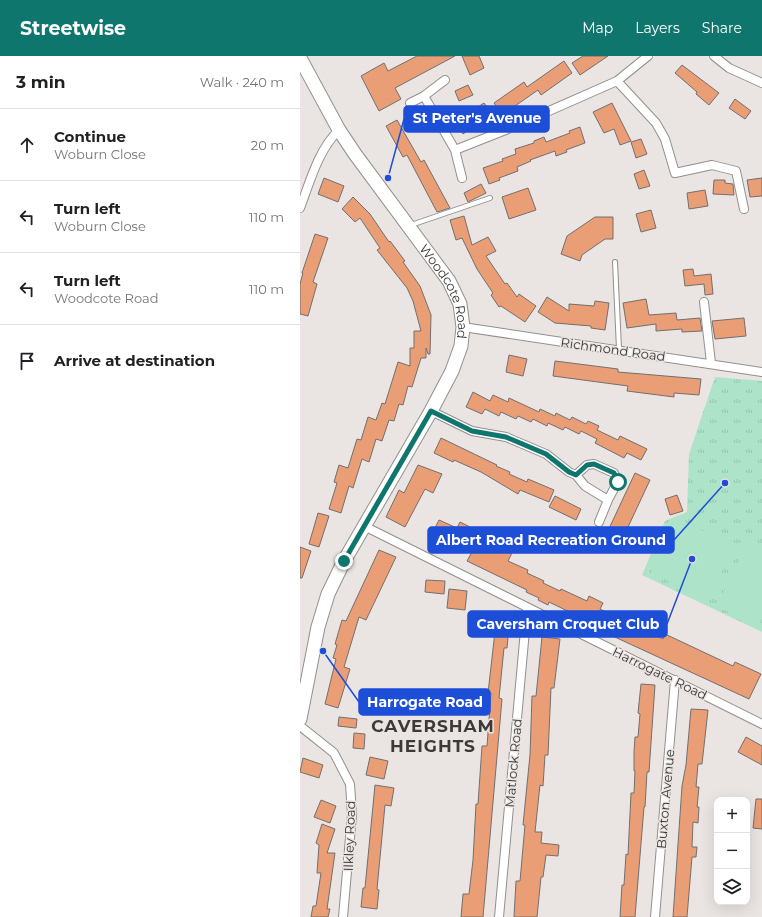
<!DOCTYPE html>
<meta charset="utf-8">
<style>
body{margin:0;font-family:Montserrat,sans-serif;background:#f6f6f6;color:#202124}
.controls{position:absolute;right:12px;bottom:12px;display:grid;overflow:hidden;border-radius:8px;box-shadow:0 4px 16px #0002}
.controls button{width:36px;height:36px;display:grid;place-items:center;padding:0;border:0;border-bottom:1px solid #e0e0e0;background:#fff;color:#202124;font:20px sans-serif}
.stop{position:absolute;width:12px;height:12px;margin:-9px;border:3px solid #0f766e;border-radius:50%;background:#fff}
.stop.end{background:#0f766e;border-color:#fff;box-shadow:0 1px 4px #0008}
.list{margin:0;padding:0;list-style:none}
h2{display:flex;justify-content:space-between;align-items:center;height:52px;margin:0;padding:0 16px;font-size:17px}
h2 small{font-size:13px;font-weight:400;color:#757577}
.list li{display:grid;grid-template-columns:26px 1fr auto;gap:12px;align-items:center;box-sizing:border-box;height:72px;padding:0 16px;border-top:1px solid #e0e0e0}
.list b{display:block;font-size:15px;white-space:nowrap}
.list p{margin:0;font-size:13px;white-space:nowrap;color:#757577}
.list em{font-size:13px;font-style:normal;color:#757577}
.icon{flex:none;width:22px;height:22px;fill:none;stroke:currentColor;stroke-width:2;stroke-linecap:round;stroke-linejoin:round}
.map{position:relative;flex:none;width:462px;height:861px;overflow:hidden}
header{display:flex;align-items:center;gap:24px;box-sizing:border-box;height:56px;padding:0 20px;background:#0f766e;color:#fff}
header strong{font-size:19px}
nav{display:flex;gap:22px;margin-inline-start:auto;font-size:14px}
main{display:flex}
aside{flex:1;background:#fff}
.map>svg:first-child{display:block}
.grass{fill:url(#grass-tufts)}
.pitch{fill:#ace3c9}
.building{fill:#e99e76;stroke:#736f6d}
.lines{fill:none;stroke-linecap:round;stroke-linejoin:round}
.service-casing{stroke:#948f8d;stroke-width:6}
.minor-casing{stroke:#948f8d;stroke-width:10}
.primary-casing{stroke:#948f8d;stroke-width:15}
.service{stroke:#fff;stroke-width:4}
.minor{stroke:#fff;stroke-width:8}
.primary{stroke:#fff;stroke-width:13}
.route{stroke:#0f766e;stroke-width:5}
.labels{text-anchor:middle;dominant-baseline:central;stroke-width:3;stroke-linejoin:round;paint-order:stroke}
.street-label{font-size:13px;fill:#3c3a39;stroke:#eae5e3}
.district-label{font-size:17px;font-weight:bold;letter-spacing:1px;fill:#3c3a39;stroke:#eae5e3}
.leader{fill:none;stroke:#1d4ed8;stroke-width:1.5}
.callout-dot{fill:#1d4ed8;stroke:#eae5e3;stroke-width:1.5}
.callout{fill:#1d4ed8;stroke:#1d4ed8;stroke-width:1.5}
.callout-label{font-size:14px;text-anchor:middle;font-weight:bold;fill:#fff}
</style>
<header>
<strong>Streetwise</strong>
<nav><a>Map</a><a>Layers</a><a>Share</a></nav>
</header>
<main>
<aside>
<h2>3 min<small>Walk · 240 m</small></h2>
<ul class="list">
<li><svg class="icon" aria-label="ahead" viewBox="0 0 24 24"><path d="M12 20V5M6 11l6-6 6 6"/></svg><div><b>Continue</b><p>Woburn Close</p></div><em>20 m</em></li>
<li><svg class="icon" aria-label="left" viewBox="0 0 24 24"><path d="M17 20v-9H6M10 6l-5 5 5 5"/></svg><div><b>Turn left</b><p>Woburn Close</p></div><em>110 m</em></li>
<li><svg class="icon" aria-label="left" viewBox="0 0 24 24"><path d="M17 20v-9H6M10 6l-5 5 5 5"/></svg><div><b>Turn left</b><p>Woodcote Road</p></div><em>110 m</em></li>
<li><svg class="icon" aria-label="arrive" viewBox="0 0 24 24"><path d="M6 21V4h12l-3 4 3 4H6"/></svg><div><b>Arrive at destination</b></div></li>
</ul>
</aside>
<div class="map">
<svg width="462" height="861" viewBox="0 0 462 861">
<defs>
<pattern id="grass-tufts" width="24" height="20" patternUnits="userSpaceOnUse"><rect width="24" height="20" fill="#ace3c9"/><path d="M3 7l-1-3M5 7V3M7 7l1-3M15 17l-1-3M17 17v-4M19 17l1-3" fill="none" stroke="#95c4ad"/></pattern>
</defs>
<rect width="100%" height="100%" fill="#eae5e3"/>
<path class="grass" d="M415 321 462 325V576L342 519 365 465 387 456 389 398Z"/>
<path class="pitch" d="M375 462 434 489 409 543 351 517Z
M446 491 462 499V562L458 571 417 550Z"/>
<path class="building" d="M117 0H155L95 32 101 43 79 55 61 20 84 7 88 15Z
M162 0H179L184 12 170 19Z
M283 0H308L280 19 272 7Z
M264 5 272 17 241 39 238 34 202 59 194 47 224 26 227 31Z
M382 9 419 37 409 49 396 38 397 36 375 17Z
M168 29 173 39 159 45 155 35Z
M435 43 451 55 445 63 429 52Z
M184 47 192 58 163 78 155 66Z
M312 47 331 85 320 89 314 73 304 77 293 56Z
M97 64 121 106 124 104 150 152 137 156 107 99 103 101 86 70Z
M280 71 285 87 266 94 267 96 256 100 255 95 230 104 231 105 217 111 218 115 199 122 200 124 189 128 183 112 203 105 202 103 216 98 215 93 234 87V85L244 81 246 86 270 77 269 75Z
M341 83 347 98 336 102 331 86Z
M344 114 350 130 339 133 334 118Z
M24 122 44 130 38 146 18 138Z
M462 122V140L450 141 447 124Z
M414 124H425V127L433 128 434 139 413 138Z
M181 128 186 137 168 146 164 137Z
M228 132 236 154 209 163 202 141Z
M405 134 408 150 389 153 387 137Z
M53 141 70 158 89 186 90 185 105 205 103 206 120 230 131 259 130 298H128L126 292V302H121L112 331 108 330 103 349 99 348 94 365 89 364 82 385 76 383 69 406 62 403 53 432 49 430 41 457 29 453 37 427 34 426 39 409 48 412 57 383 61 384 68 361 76 364 82 347 85 348 98 306 110 310V292H114V275H121L113 245 107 232 77 194 80 192 60 162 55 166 42 153Z
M351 154 356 172 341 176 336 158Z
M164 160 172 189 188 181 196 195 186 200 205 228 207 227 217 241 219 238 236 250 225 266 201 250 199 251 191 239 193 237 177 213 162 182 156 184 150 164Z
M295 161H313V183H305L282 199 280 205 261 198 267 180Z
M15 178 28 182 13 226 17 228 8 260 0 258V228L3 217H2Z
M393 213 394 220 411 218 413 238 405 239 404 228 385 230 383 214Z
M247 241 269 255V248L294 250 295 245 309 247 305 274 291 272V270L255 267 238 256Z
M346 243 349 259 376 257 377 264 400 262 402 275 382 276V273L356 275V268L327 272 323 247Z
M444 262 446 280 415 283 412 265Z
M209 299 227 303 223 320 206 316Z
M255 305 318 313V316L401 323 399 339 374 337V341L327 335 328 330 253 320Z
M173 336 190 345 193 339 208 346 209 342 239 356 240 353 255 360 256 357 270 364 272 361 286 368 288 365 299 370 297 374 318 384 320 380 347 393 341 404 327 397 324 402 295 387 297 383 281 375 279 378 265 371 263 374 248 367 247 370 233 363 231 366 218 360 216 363 201 356 199 360 185 353 182 358 166 351Z
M141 382 197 409 196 410 210 416 209 418 227 426 228 423 254 434 249 446 220 434 218 438 181 416 154 404 153 406 134 397Z
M118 409 142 418 133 437 125 433 105 471 86 461 99 434 104 437Z
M335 417 350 424 321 486 306 479Z
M377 439 383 455 370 459 365 443Z
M255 440 281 453 276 464 249 451Z
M18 457 29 460 19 491 9 488Z
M139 464 157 472 160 466 196 484 195 486 213 495 208 505 228 514 227 517 244 525 243 527 260 535 261 533 287 545 289 540 303 547 300 553 363 583 365 578 433 610 435 606 461 618 449 643 278 564 280 561 249 546 248 549 238 544 239 542 226 536 227 534 167 505 172 496 132 478Z
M0 491 11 495 2 522H0Z
M79 494 96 501 66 564 59 561 44 611 50 613 38 652 25 648 36 603 33 602 37 589 35 588 42 564 46 565Z
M126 524 145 525 144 538 125 536Z
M149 533 167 535 165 554 147 552Z
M197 558 210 559 207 592H204L199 642 202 643 183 861H161L163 838H169L173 804 176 748H178L182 690H187L191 637H188Z
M242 581 260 583 254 632H251L248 699H245L243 730 240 729 235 776H242L241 787 259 789 258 800 246 799 243 821H241L237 861H214L216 825H220L225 769H223L230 699 232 640H236Z
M341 628 355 629 349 716H347L345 751H344L335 861H320L322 829H324L326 798 328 799 331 737H334L335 715H334V696L335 681H338L340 658 338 657Z
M391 653 408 654 402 708H398L396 731H399L397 751H399L398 767 393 766 392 791H397L396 801H392L387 861H373L382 730 386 709Z
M39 661 57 663 56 672 38 670Z
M54 677 65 678 64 693 53 692Z
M446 681 462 690V709L438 696Z
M70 701 88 705 84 723 66 719Z
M3 702 23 709 19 722 0 716Z
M75 729 94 732 91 750 85 749 77 833 79 834 77 853 61 851 63 832H65Z
M456 743H462V773L453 772Z
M21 744 36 750 30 767 14 761Z
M22 768 35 773 27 797H35L27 853H30L28 861H11L13 850H16L21 817H17L19 789 16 787Z"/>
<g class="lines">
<defs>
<path id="service" d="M111 169 190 142
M315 206 319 293"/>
<path id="minor" d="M414 0 429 12 462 27
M317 25 356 67 365 83 375 117 412 109 436 115 444 153
M124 40 155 94
M110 47 124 40 145 24
M162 122 155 94 208 73 317 25 348 0
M0 152C10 126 18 94 39 74
M404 246 411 307
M163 271 462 316
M131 355 172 375 206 381 246 398 269 416 276 419 287 409 294 408 314 417 318 425 308 444 285 430 276 419
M299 466 308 444
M64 470 462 668
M0 670 34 697 50 728 52 759 43 861
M199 861 227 552
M355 861 375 624"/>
<g id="primary">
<path id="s1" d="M0 2 39 74 55 98 149 225 160 248 163 271 161 290 152 315 131 355 44 505 28 538 18 571 0 663"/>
</g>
</defs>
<use href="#service" class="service-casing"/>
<use href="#minor" class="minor-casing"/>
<use href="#primary" class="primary-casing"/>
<use href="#service" class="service"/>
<use href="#minor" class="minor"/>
<use href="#primary" class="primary"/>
</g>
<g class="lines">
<path class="route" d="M44 505 131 355 172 375 206 381 246 398 269 416 276 419 287 409 294 408 314 417 318 426"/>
</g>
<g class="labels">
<g class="street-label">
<text stroke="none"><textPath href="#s1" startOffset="277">Woodcote Road</textPath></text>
<text transform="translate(313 293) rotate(8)">Richmond Road</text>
<text transform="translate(360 617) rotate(26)">Harrogate Road</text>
<text transform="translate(213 707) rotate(-85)">Matlock Road</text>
<text transform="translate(365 743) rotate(-85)">Buxton Avenue</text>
<text transform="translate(49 780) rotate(-88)">Ilkley Road</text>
</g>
<g class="district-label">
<text x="133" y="670">CAVERSHAM<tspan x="133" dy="20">HEIGHTS</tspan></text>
</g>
</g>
<path class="leader" d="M88 122L104 63M425 427L374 484M392 503L367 568M23 595L59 646"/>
<g class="callout-dot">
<circle cx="88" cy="122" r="4"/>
<circle cx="425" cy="427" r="4"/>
<circle cx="392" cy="503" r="4"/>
<circle cx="23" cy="595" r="4"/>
</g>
<g class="callout">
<rect x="104" y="50" width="145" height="26" rx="4"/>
<rect x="128" y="471" width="246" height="26" rx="4"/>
<rect x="168" y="555" width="199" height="26" rx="4"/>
<rect x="59" y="633" width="131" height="26" rx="4"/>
</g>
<g class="callout-label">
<text x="177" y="67">St Peter's Avenue</text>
<text x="251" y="489">Albert Road Recreation Ground</text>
<text x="268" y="573">Caversham Croquet Club</text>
<text x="125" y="651">Harrogate Road</text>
</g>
</svg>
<div class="controls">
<button>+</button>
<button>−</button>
<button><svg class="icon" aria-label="layers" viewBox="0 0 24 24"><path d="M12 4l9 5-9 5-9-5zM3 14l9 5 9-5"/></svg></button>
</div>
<div class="stop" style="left:318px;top:426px"></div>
<div class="stop end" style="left:44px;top:505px"></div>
</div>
</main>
